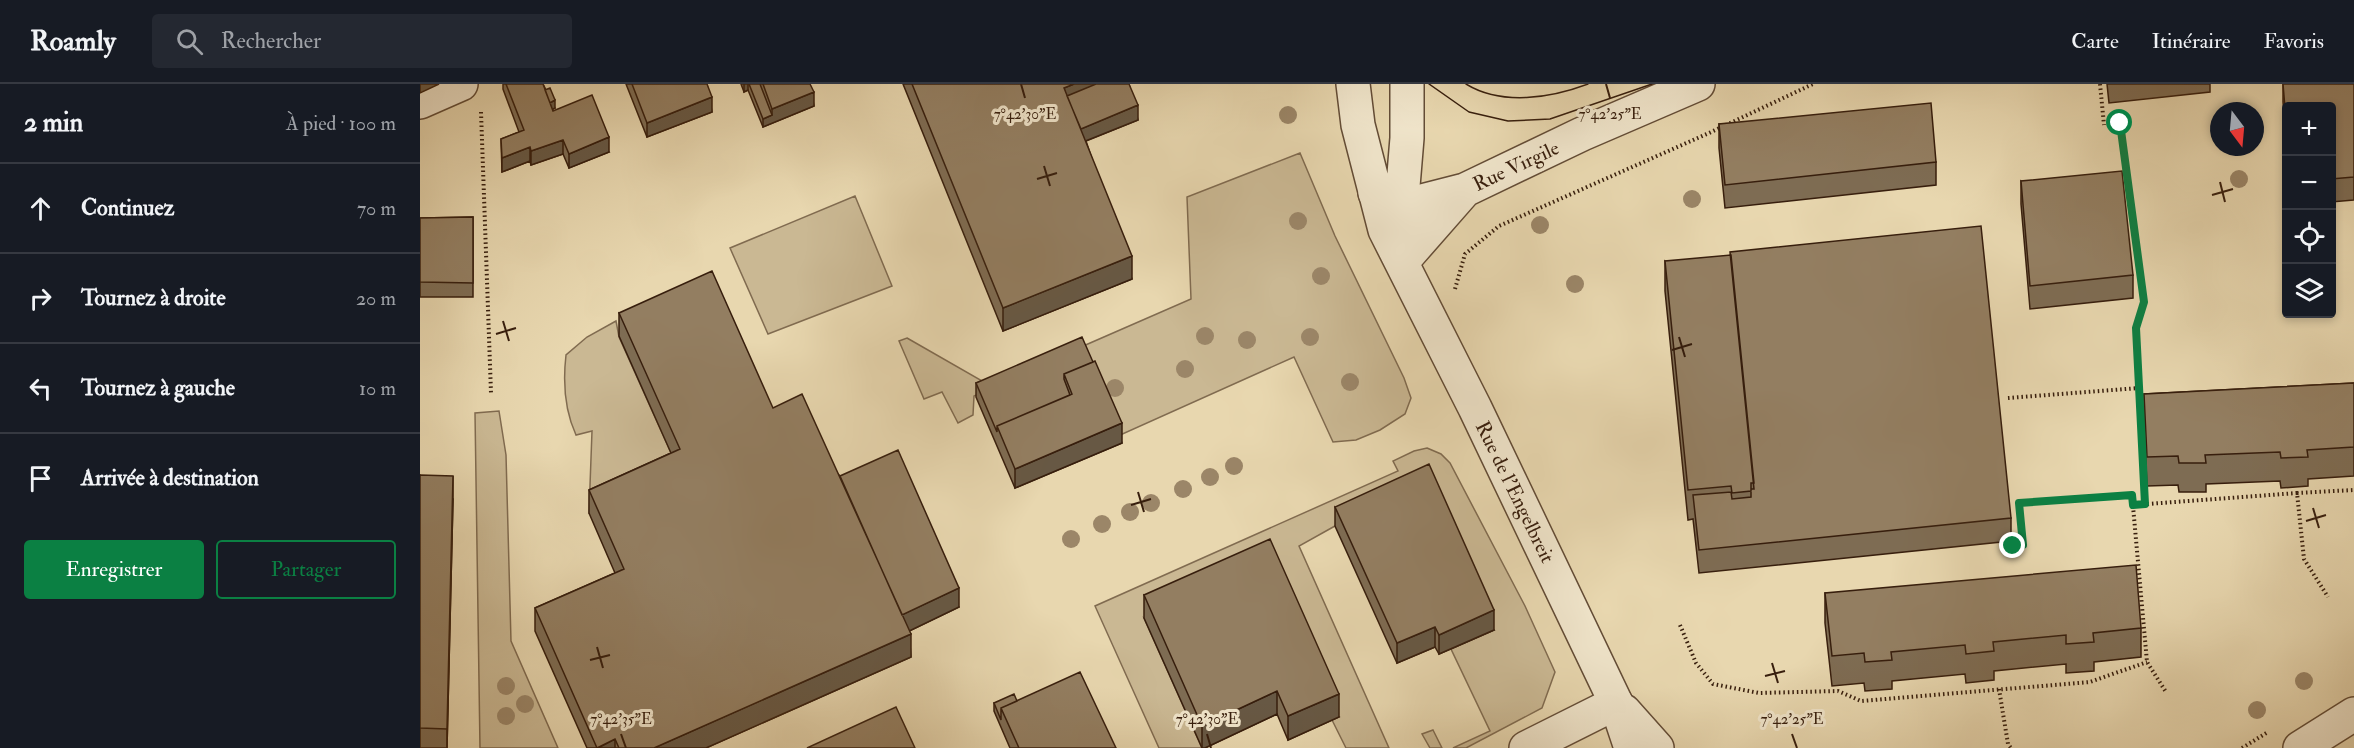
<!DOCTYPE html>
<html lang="fr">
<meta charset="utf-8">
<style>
body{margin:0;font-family:"IM FELL Double Pica",serif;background:#242831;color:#f1f3f6}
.controls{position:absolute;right:18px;top:18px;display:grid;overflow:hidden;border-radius:6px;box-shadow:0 3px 9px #0003}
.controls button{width:54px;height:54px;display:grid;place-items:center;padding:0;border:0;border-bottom:2px solid #363941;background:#171b24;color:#f1f3f6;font:30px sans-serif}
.compass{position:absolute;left:1790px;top:18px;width:54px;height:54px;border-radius:50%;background:#171b24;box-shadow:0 3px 9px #0003;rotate:164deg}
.stop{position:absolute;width:18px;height:18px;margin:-14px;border:4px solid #0b8043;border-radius:50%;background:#fff}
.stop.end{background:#0b8043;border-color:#fff;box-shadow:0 2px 6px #0008}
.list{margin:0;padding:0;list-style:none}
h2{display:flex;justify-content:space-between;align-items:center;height:78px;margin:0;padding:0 24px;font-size:26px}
h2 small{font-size:20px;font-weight:400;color:#9ea1a6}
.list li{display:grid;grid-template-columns:39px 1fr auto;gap:18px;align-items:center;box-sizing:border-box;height:90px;padding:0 24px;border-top:2px solid #363941}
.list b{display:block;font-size:22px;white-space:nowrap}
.list em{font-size:20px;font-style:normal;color:#9ea1a6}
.actions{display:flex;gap:12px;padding:18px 24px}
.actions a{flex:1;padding:14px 0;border:2px solid #0b8043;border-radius:6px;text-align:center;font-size:21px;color:#0b8043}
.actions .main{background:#0b8043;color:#fff}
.icon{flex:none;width:33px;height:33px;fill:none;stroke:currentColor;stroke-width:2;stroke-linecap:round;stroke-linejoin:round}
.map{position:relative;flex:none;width:1934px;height:664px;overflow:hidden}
header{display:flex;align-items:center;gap:36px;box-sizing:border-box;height:84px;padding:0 30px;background:#171b24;border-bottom:2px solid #363941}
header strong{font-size:28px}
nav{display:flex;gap:33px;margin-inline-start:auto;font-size:21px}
.search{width:420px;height:54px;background:#242831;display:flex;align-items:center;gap:15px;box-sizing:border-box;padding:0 21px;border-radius:6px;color:#9ea1a6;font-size:22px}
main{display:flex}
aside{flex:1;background:#171b24}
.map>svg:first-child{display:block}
.green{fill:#cab893;stroke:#806b50;stroke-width:1.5}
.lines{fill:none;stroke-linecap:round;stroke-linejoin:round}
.minor-casing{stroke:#634c36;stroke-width:36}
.tertiary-casing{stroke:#634c36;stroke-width:36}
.path{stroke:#371e0d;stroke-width:4;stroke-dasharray:1.5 3;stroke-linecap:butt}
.minor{stroke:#f0e5cb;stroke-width:33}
.tertiary{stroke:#f0e5cb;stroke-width:33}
.tram{stroke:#371e0d;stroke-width:1.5}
.tree{fill:#9b8668}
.wall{fill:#7e6c53;stroke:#371e0d;stroke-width:1.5}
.shaded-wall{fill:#675844;stroke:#371e0d;stroke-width:1.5}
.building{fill:#937e61;stroke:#371e0d;stroke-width:1.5}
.route{stroke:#0b8043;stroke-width:8}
.ticks{fill:none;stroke:#371e0d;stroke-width:2}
.labels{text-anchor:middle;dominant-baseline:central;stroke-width:6;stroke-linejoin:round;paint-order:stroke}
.street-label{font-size:20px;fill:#371e0d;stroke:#f0e5cb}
.ticks-label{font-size:15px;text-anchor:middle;fill:#371e0d;stroke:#f0e5cb;stroke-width:6;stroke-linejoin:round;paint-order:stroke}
</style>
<header>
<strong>Roamly</strong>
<div class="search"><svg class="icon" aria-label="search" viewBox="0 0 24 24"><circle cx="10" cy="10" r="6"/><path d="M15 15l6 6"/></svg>Rechercher</div>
<nav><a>Carte</a><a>Itinéraire</a><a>Favoris</a></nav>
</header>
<main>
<aside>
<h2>2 min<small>À pied · 100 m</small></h2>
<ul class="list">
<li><svg class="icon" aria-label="ahead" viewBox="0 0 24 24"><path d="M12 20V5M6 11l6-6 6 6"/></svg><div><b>Continuez</b></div><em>70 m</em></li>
<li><svg class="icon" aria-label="right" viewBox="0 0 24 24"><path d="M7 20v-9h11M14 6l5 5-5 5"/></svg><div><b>Tournez à droite</b></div><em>20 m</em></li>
<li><svg class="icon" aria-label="left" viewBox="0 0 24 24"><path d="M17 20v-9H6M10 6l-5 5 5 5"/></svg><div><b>Tournez à gauche</b></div><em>10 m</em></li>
<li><svg class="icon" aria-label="arrive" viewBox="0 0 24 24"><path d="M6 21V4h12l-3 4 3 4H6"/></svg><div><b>Arrivée à destination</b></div></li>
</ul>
<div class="actions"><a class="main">Enregistrer</a><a>Partager</a></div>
</aside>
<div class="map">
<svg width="1934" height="664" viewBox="0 0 1934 664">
<rect width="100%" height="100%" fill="#e8d7af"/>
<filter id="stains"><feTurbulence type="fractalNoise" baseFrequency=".00333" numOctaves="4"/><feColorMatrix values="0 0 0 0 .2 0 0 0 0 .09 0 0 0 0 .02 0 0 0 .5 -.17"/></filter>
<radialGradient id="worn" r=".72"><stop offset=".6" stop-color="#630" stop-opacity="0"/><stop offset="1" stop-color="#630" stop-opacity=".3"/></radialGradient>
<path class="green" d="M880 69 915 152 984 294 991 314 985 330 960 346 936 356 913 358 874 273 698 352 661 263 771 215 767 113Z
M435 112 472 202 348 250 310 164Z
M196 237 199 253 260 389 169 429 172 347 156 351C145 327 143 297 146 271L167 253Z
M487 254 571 302 573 304 554 312 553 331 538 339 522 308 504 315 479 257Z
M79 327 86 371 91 557 138 664H60L55 329Z
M1007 364 1021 370 1030 379 1105 522 1135 588 1122 624 1046 664H1033L1070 647 1031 565 1074 546 915 442 879 462 969 664H926L912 636 724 534 782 664H739L675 522 978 387 973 377 994 367Z
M1013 646 1022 664H1010L1002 650Z"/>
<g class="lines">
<defs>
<path id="minor" d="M0 18 41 0
M955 109 981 118 1002 117 1045 106
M988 171 1045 106 1162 50 1278 0
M1106 664 1196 619"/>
<path id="tertiary" d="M933 0 938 41 965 146 1055 324 1196 619 1211 664
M987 163 981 126 987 54V0
M1204 627 1237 664
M1880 664 1934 630"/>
</defs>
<use href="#minor" class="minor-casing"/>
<use href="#tertiary" class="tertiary-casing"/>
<path class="path" d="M1680 0 1684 41
M61 28 71 309
M1700 39 1724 218 1716 244 1725 420
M1035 205 1045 170 1079 142 1289 49 1393 0
M1588 314 1719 304
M1877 409 1934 406
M1714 421 1877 409 1884 475 1908 513
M1593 462 1603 461 1600 419 1712 411 1727 578 1746 608
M1260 541 1276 579 1293 600 1339 609 1418 607 1441 617 1670 598 1727 578
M1579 605 1588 660 1591 664
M1822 664 1848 648"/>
<use href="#minor" class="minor"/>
<use href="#tertiary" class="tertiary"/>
<path class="tram" d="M1009 0 1049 28 1088 37 1130 35 1232 0
M1046 0C1082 22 1131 14 1168 0"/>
</g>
<g class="tree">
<circle cx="868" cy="31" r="9"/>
<circle cx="1819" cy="95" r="9"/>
<circle cx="1272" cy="115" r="9"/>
<circle cx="878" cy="137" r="9"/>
<circle cx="1120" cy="141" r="9"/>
<circle cx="901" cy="192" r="9"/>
<circle cx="1155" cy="200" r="9"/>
<circle cx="785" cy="252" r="9"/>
<circle cx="890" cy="253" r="9"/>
<circle cx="827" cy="256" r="9"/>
<circle cx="765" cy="285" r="9"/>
<circle cx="930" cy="298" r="9"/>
<circle cx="695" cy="304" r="9"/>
<circle cx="814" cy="382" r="9"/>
<circle cx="790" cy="393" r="9"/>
<circle cx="763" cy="405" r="9"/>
<circle cx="731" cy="419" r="9"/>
<circle cx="710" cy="428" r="9"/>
<circle cx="682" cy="440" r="9"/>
<circle cx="651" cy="455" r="9"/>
<circle cx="1884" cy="597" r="9"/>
<circle cx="86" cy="602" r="9"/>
<circle cx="105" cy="620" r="9"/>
<circle cx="1837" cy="626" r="9"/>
<circle cx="86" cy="632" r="9"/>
</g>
<path class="wall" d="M83 0H123L135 24 132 25 133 27 189 68 149 84 143 70 111 81 110 77 82 88 81 55 99 48 83 5Z
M206 0H287L292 28 227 53Z
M321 0H390L394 22 343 43 328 6 324 8Z
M483 0H709L718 36 666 57 712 195 583 247Z
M1687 0H1790V8L1689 19Z
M1863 0H1934V116L1911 118V22H1866V59L1863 18Z
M1299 40 1516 78V101L1305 124 1299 64Z
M1601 97 1713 191V214L1610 225 1601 120Z
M53 133V213H0V134Z
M1245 177 1591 434V457L1279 489 1273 435 1268 436 1245 207Z
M199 229 353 324 420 392 539 523 489 547 491 573 286 664H167L115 547V524L195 489 169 429V406L251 369 199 252Z
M673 278 702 359 595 404 556 313V299Z
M1934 299V392L1888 395V402L1861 404 1860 397 1786 400V408H1759L1758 401 1727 402 1724 339V310Z
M0 391 33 415 27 664H0Z
M915 423 1074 546 1019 570 1015 563 977 579 915 442Z
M1405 509 1721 544V573L1674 578V587L1646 589V580L1574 587V596L1546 599 1545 590 1472 597V605L1445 607 1444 599 1412 602 1405 539Z
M724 511 919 633 868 656 857 630 785 664H782L724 534Z
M597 617 696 664H590L574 627V619Z"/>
<path class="shaded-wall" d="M0 0H19L0 9Z
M324 0H328V6L324 8Z
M654 0H683L649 25 644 4Z
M394 8V22L343 43V35L352 31V25Z
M292 13V28L227 53V39Z
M135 16V24L128 28V20Z
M718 21V36L658 60V46Z
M189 53V68L149 84V70Z
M143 56V70L111 81V67Z
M110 63V77L82 88V74Z
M712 172V195L583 247V224Z
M702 339V359L595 404V385Z
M33 392V415L27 664V645Z
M539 504V523L481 551V531Z
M1074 526V546L1019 570V551Z
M1015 543V563L977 579V559Z
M491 550V573L286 664H234Z
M857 607V630L785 664H782V642Z
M919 610V633L868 656V632Z
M195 655V664H178Z"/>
<path class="building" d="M86 0H123L133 27 172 11 189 53 149 70 143 56 111 67 110 63 82 74 81 55 104 46Z
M212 0H287L292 13 227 39Z
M329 0H340L352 31 343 35Z
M343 0H390L394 8 352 25Z
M492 0H654L644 4 712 172 583 224Z
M676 0H709L718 21 661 45 647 12Z
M1863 0H1934V93L1911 95V22H1866V36Z
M130 4 135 16 130 19 125 6Z
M1511 19 1516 78 1305 101 1299 40Z
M1702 87 1713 191 1610 202 1601 97Z
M53 133V199L0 198V134Z
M1561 142 1591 434 1279 466 1273 411 1311 408 1312 415 1331 413V405H1334L1310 168Z
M1311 171 1334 399H1331V407L1312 409 1311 402 1268 406 1245 177Z
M292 187 353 324 382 310 491 550 234 664H199L195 655 177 664 115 524 204 485 169 406 260 365 199 229Z
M662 253 673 278 644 290V295L650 311 577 342V348L556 299Z
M675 277 702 339 595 385 577 342 652 310 644 290Z
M1934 299V363L1887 366 1888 373 1861 374 1860 368 1785 371 1786 379H1759L1758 372 1727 373 1724 310Z
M478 366 539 504 482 531 420 392Z
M1009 380 1074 526 1019 551 1015 543 977 559 915 423Z
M0 391 33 392 27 645 0 644Z
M850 455 919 610 868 632 857 607 782 642 724 511Z
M1716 481 1721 544 1673 549 1674 558 1646 560V551L1573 558 1574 567 1546 570 1545 561 1471 568 1472 576 1445 578 1444 569 1412 572 1405 509Z
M660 588 696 664H599L581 624Z
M594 610 597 617 581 624V636L574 619Z
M476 623 495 664H387Z"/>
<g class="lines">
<path class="route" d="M1593 462 1603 461 1599 419 1712 411 1713 421 1725 420 1716 244 1724 218 1700 39"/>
</g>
<path class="ticks" d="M601 0 605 14M1186 0 1190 14M624 82 630 102M617 95 637 89M1800 98 1805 118M1792 111 1813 105M83 237 89 257M76 250 96 244M1259 253 1265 273M1252 266 1272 260M718 408 724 428M711 421 731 415M1893 424 1899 444M1886 437 1906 431M177 563 183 584M170 576 190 571M1352 579 1358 599M1345 592 1365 587M201 650 206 664M787 650 791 664M1372 650 1377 664"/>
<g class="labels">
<g class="street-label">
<text transform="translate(1096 82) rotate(-25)">Rue Virgile</text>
<text transform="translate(1095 408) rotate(64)">Rue de l'Engelbreit</text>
</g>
</g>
<g class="ticks-label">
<text x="605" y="35">7°42'30"E</text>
<text x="1190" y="35">7°42'25"E</text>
<text x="201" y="640">7°42'35"E</text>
<text x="787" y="640">7°42'30"E</text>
<text x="1372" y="640">7°42'25"E</text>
</g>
<rect width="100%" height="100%" filter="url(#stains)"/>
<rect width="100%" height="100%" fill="url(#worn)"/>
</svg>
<div class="controls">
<button>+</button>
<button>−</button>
<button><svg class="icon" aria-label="locate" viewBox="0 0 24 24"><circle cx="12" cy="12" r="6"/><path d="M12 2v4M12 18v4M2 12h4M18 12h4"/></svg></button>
<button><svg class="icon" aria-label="layers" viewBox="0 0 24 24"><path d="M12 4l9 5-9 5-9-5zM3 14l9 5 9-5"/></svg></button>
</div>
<svg class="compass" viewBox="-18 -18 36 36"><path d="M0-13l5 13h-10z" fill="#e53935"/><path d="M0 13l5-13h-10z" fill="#9ea1a6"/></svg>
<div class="stop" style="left:1700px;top:39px"></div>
<div class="stop end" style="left:1593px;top:462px"></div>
</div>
</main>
